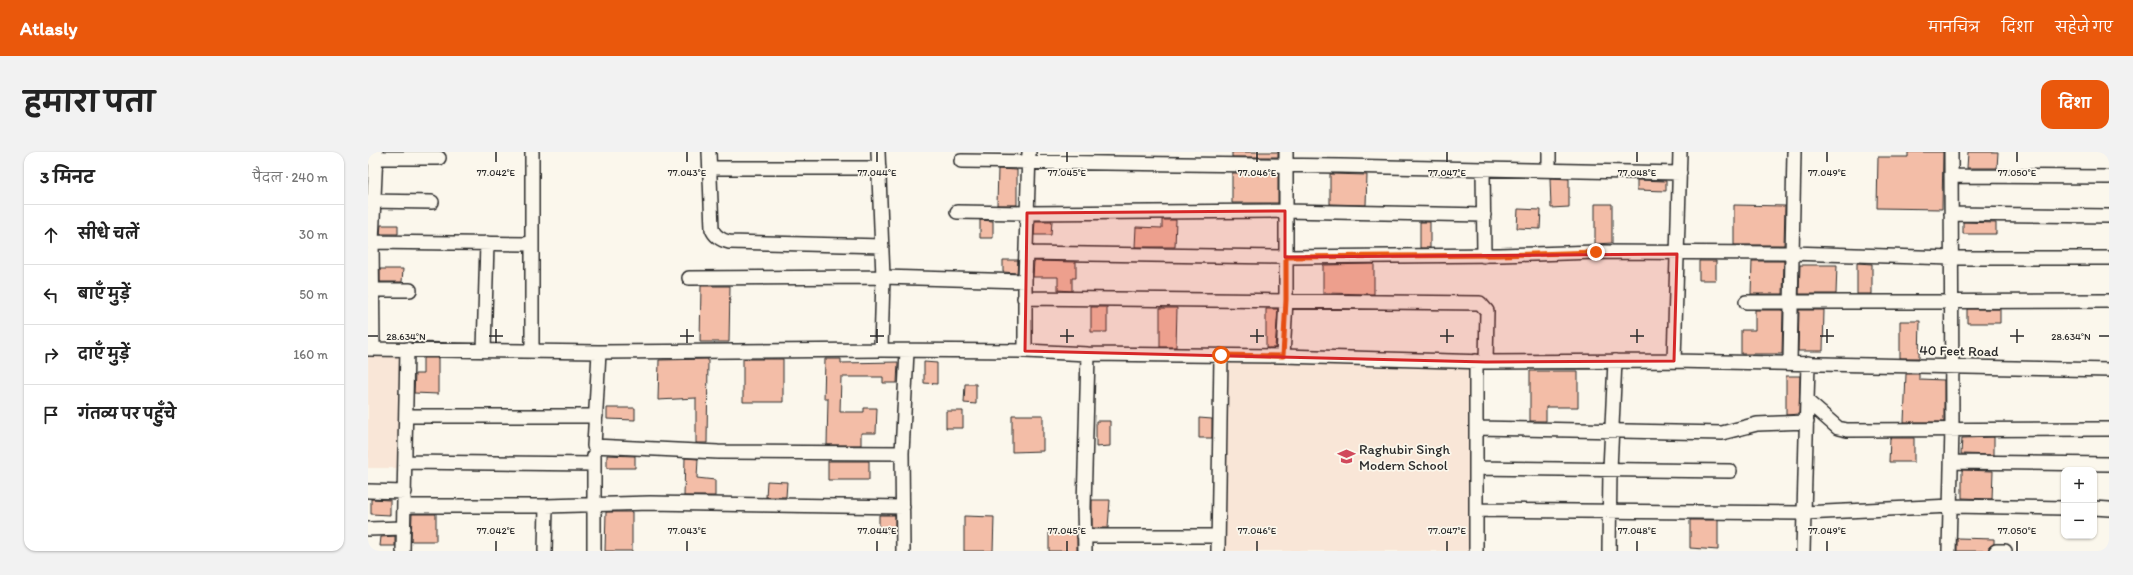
<!DOCTYPE html>
<html lang="hi">
<meta charset="utf-8">
<style>
body{margin:0;font-family:Itim,"Playpen Sans Deva",sans-serif;background:#f2f2f2;color:#222}
.controls{position:absolute;right:12px;bottom:12px;display:grid;overflow:hidden;border-radius:8px;box-shadow:0 1px 3px #0004}
.controls button{width:36px;height:36px;display:grid;place-items:center;padding:0;border:0;border-bottom:1px solid #e0e0e0;background:#fff;color:#222;font:20px sans-serif}
.stop{position:absolute;width:12px;height:12px;margin:-9px;border:3px solid #ea580c;border-radius:50%;background:#fff}
.stop.end{background:#ea580c;border-color:#fff;box-shadow:0 1px 4px #0008}
.list{margin:0;padding:0;list-style:none}
h2{display:flex;justify-content:space-between;align-items:center;height:52px;margin:0;padding:0 16px;font-size:17px}
h2 small{font-size:13px;font-weight:400;color:#767676}
.list li{display:grid;grid-template-columns:26px 1fr auto;gap:12px;align-items:center;box-sizing:border-box;height:60px;padding:0 16px;border-top:1px solid #e0e0e0}
.list b{display:block;font-size:15px;white-space:nowrap}
.list em{font-size:13px;font-style:normal;color:#767676}
.icon{flex:none;width:22px;height:22px;fill:none;stroke:currentColor;stroke-width:2;stroke-linecap:round;stroke-linejoin:round}
.map{position:relative;flex:none;width:1741px;height:399px;overflow:hidden;border-radius:12px}
header{display:flex;align-items:center;gap:24px;box-sizing:border-box;height:56px;padding:0 20px;background:#ea580c;color:#fff}
header strong{font-size:19px}
nav{display:flex;gap:22px;margin-inline-start:auto;font-size:14px}
.intro{display:flex;align-items:center;justify-content:space-between;box-sizing:border-box;height:96px;padding:0 24px}
h1{margin:0;font-size:28px}
.button{padding:10px 18px;border-radius:12px;background:#ea580c;color:#fff;font-size:14px;font-weight:700}
main{display:flex;gap:24px;padding:0 24px}
aside{flex:1;background:#fff;border-radius:12px;box-shadow:0 1px 3px #0004}
.map>svg:first-child{display:block}
.built{fill:#f9e6d7}
.building{fill:#f3bda7;stroke:#2b2b2b}
.lines{fill:none;stroke-linecap:round;stroke-linejoin:round}
.minor-casing{stroke:#2b2b2b;stroke-width:16}
.minor{stroke:#fbf7ec;stroke-width:13}
.route{stroke:#ea580c;stroke-width:5}
.marked{fill:#d62828;fill-opacity:0.2;stroke:#d62828;stroke-width:3;stroke-linejoin:round}
.ticks{fill:none;stroke:#2b2b2b;stroke-width:1.5}
.labels{text-anchor:middle;dominant-baseline:central;stroke-width:3.5;stroke-linejoin:round;paint-order:stroke}
.street-label{font-size:14px;fill:#2b2b2b;stroke:#fbf7ec}
.poi-label{font-size:14px;fill:#2b2b2b;stroke:#fbf7ec;text-anchor:start}
.ticks-label{font-size:10px;text-anchor:middle;fill:#2b2b2b;stroke:#fbf7ec;stroke-width:3.5;stroke-linejoin:round;paint-order:stroke}
</style>
<header>
<strong>Atlasly</strong>
<nav><a>मानचित्र</a><a>दिशा</a><a>सहेजे गए</a></nav>
</header>
<div class="intro"><h1>हमारा पता</h1><a class="button">दिशा</a></div>
<main>
<aside>
<h2>3 मिनट<small>पैदल · 240 m</small></h2>
<ul class="list">
<li><svg class="icon" aria-label="ahead" viewBox="0 0 24 24"><path d="M12 20V5M6 11l6-6 6 6"/></svg><div><b>सीधे चलें</b></div><em>30 m</em></li>
<li><svg class="icon" aria-label="left" viewBox="0 0 24 24"><path d="M17 20v-9H6M10 6l-5 5 5 5"/></svg><div><b>बाएँ मुड़ें</b></div><em>50 m</em></li>
<li><svg class="icon" aria-label="right" viewBox="0 0 24 24"><path d="M7 20v-9h11M14 6l5 5-5 5"/></svg><div><b>दाएँ मुड़ें</b></div><em>160 m</em></li>
<li><svg class="icon" aria-label="arrive" viewBox="0 0 24 24"><path d="M6 21V4h12l-3 4 3 4H6"/></svg><div><b>गंतव्य पर पहुँचे</b></div></li>
</ul>
</aside>
<div class="map">
<svg width="1741" height="399" viewBox="0 0 1741 399">
<rect width="100%" height="100%" fill="#fbf7ec"/>
<filter id="ink" filterUnits="userSpaceOnUse"><feTurbulence type="fractalNoise" baseFrequency=".025" numOctaves="2"/><feDisplacementMap in="SourceGraphic" scale="8" xChannelSelector="R" yChannelSelector="G"/><feConvolveMatrix kernelMatrix="1 2 1 2 8 2 1 2 1" color-interpolation-filters="sRGB"/></filter>
<g filter="url(#ink)">
<path class="built" d="M0 203H37V316H0Z
M854 209 1104 211 1103 399H853Z"/>
<path class="building" d="M864 0H910V5H864Z
M1540 0H1575L1574 57 1509 56 1510 5H1540Z
M1600 0H1630L1629 16H1599Z
M630 17 649 18V53H629Z
M864 21H910V51H864Z
M962 22 999 23 998 53 962 52Z
M1182 26 1201 27V55L1183 56Z
M1269 28 1298 29V39L1269 38Z
M1227 52H1244V91L1227 92Z
M1366 53 1417 54 1416 93H1366Z
M1150 57 1173 58 1172 77 1149 76Z
M612 68 625 69V86H612Z
M794 68H808L807 95H767L768 75 794 76Z
M667 69H684L683 83H666Z
M1052 70H1062V96H1052Z
M1595 70 1628 71V82H1595Z
M13 73H30V82H12Z
M635 108H650L649 121 635 120Z
M666 109 708 110V126H704V139L690 138V125H665Z
M1331 109H1348V128H1331Z
M1384 109H1416L1415 142H1383Z
M1489 111 1504 112V142H1489Z
M1006 112V142L955 141V113Z
M1432 113H1469L1468 142H1431Z
M12 117H35L34 130H12Z
M333 134H362L361 190H332Z
M723 155H739V180H723Z
M792 156H809L808 195H792Z
M898 157H910L907 196H898Z
M1599 157H1632V171H1599Z
M1387 158H1415L1414 202H1373V178H1387Z
M1431 158H1456L1455 199H1430Z
M1532 169H1552L1551 206H1532Z
M55 206H70V242L46 241 47 222H55Z
M340 207 339 291H328V246L290 248 291 208Z
M375 207H415V250H375Z
M457 207H473V211L530 210 529 231H515V225H473L472 260H496V256H509L508 281H493V293H459L460 247H456Z
M556 210 569 211V232L556 231Z
M1162 219H1210V255H1178V269H1162Z
M1538 222H1551V227L1576 228V270H1536Z
M1418 224H1432L1431 262 1418 263Z
M597 232H608V252L596 251Z
M239 256H267V268L239 267Z
M578 259H595V276H578Z
M644 263H675V299L644 300Z
M831 266 844 267V286H831Z
M728 269H742V294L728 295Z
M1626 285V303L1593 302 1594 286Z
M1522 286H1546V310H1521Z
M239 303 267 304V316H239Z
M317 306 330 307 329 326 347 328V344H316Z
M460 309H501V328H460Z
M1594 318 1625 319 1624 347 1594 346Z
M399 329 419 330 418 345H398Z
M3 347 22 348V363L3 362Z
M724 348H742L740 376H724Z
M238 360H264V399H237Z
M44 362H68V389H43Z
M511 363H527V380H511Z
M596 364 626 365 625 399H596Z
M1322 368H1350V398L1322 396Z
M681 381 709 382V399H681Z
M27 384V394H12L13 385Z
M1589 386 1626 387V392L1621 395 1620 399H1589Z"/>
<g class="lines">
<defs>
<path id="minor" d="M341 0 344 77C347 85 353 88 361 90L514 94
M1181 0V18
M0 6H71
M593 9 972 14 1312 21
M342 16H511
M1115 17 1116 104
M1583 24 1741 25
M0 49 64 50
M589 60 659 61 917 59 1116 63
M1583 62 1741 64
M0 90 163 92
M658 101 917 105 1132 103 1228 100 1423 101 1583 106H1741
M321 126 515 125 510 0
M0 138H42
M656 146 1112 151 1119 159 1118 210
M1378 150 1741 149
M0 197 231 200 513 198 657 199 720 202 915 204 1118 210 1306 209 1741 218
M5 197 4 90 8 0
M513 198 515 125 657 129
M116 199 119 91
M164 199V0
M657 199V129L661 0
M231 200 226 294 350 300 534 301
M915 204 918 148V0
M1306 209 1312 0
M1422 210 1426 0
M1439 249 1470 276 1479 278 1741 277
M38 264H228
M1108 276 1354 281 1389 272 1439 270
M37 310 226 312
M1584 310 1741 312
M1108 316 1362 319
M0 339 37 340
M36 354H178L282 351 535 355
M1726 356 1741 357
M1108 358 1436 361 1583 354 1696 356
M0 377 36 376
M716 384H850
M35 399 39 197
M177 399 178 354
M226 399V304
M535 399 534 301 539 199
M717 399 716 355 720 202
M850 399 853 203
M1108 399V209
M1241 399 1242 317 1247 209
M1435 399 1440 211
M1581 399 1584 276 1583 0
M1628 399H1637"/>
</defs>
<use href="#minor" class="minor-casing"/>
<use href="#minor" class="minor"/>
</g>
</g>
<g class="lines" filter="url(#ink)">
<path class="route" d="M853 203 915 204 918 148V105L1132 103 1228 100"/>
</g>
<path class="marked" d="M917 59V105L1309 102 1306 209 1118 210 657 199 659 61Z"/>
<path class="ticks" d="M128 0V10M319 0V10M509 0V10M699 0V10M889 0V10M1079 0V10M1269 0V10M1459 0V10M1649 0V10M128 177V191M319 177V191M509 177V191M699 177V191M889 177V191M1079 177V191M1269 177V191M1459 177V191M1649 177V191M0 184H10M121 184H135M312 184H326M502 184H516M692 184H706M882 184H896M1072 184H1086M1262 184H1276M1452 184H1466M1642 184H1656M1731 184H1741M128 389V399M319 389V399M509 389V399M699 389V399M889 389V399M1079 389V399M1269 389V399M1459 389V399M1649 389V399"/>
<defs>
<symbol id="school-bare" viewBox="-9 -9 18 18"><path d="M0-5L7-2L0 1L-7-2ZM-4 1L0 2.5L4 1V4Q0 6-4 4Z" fill="#d1495b" stroke="#fbf7ec" stroke-width="2.5" paint-order="stroke"/></symbol>
</defs>
<g fill-rule="evenodd">
<use href="#school-bare" x="966" y="292" width="25" height="25"/>
</g>
<g class="labels">
<g class="street-label">
<text transform="translate(1591 199) rotate(1)">40 Feet Road</text>
</g>
<g class="poi-label">
<text x="991" y="297">Raghubir Singh<tspan x="991" dy="16">Modern School</tspan></text>
</g>
</g>
<g class="ticks-label">
<text x="128" y="24">77.042°E</text>
<text x="319" y="24">77.043°E</text>
<text x="509" y="24">77.044°E</text>
<text x="699" y="24">77.045°E</text>
<text x="889" y="24">77.046°E</text>
<text x="1079" y="24">77.047°E</text>
<text x="1269" y="24">77.048°E</text>
<text x="1459" y="24">77.049°E</text>
<text x="1649" y="24">77.050°E</text>
<text x="38" y="188">28.634°N</text>
<text x="1703" y="188">28.634°N</text>
<text x="128" y="382">77.042°E</text>
<text x="319" y="382">77.043°E</text>
<text x="509" y="382">77.044°E</text>
<text x="699" y="382">77.045°E</text>
<text x="889" y="382">77.046°E</text>
<text x="1079" y="382">77.047°E</text>
<text x="1269" y="382">77.048°E</text>
<text x="1459" y="382">77.049°E</text>
<text x="1649" y="382">77.050°E</text>
</g>
</svg>
<div class="controls">
<button>+</button>
<button>−</button>
</div>
<div class="stop" style="left:853px;top:203px"></div>
<div class="stop end" style="left:1228px;top:100px"></div>
</div>
</main>
